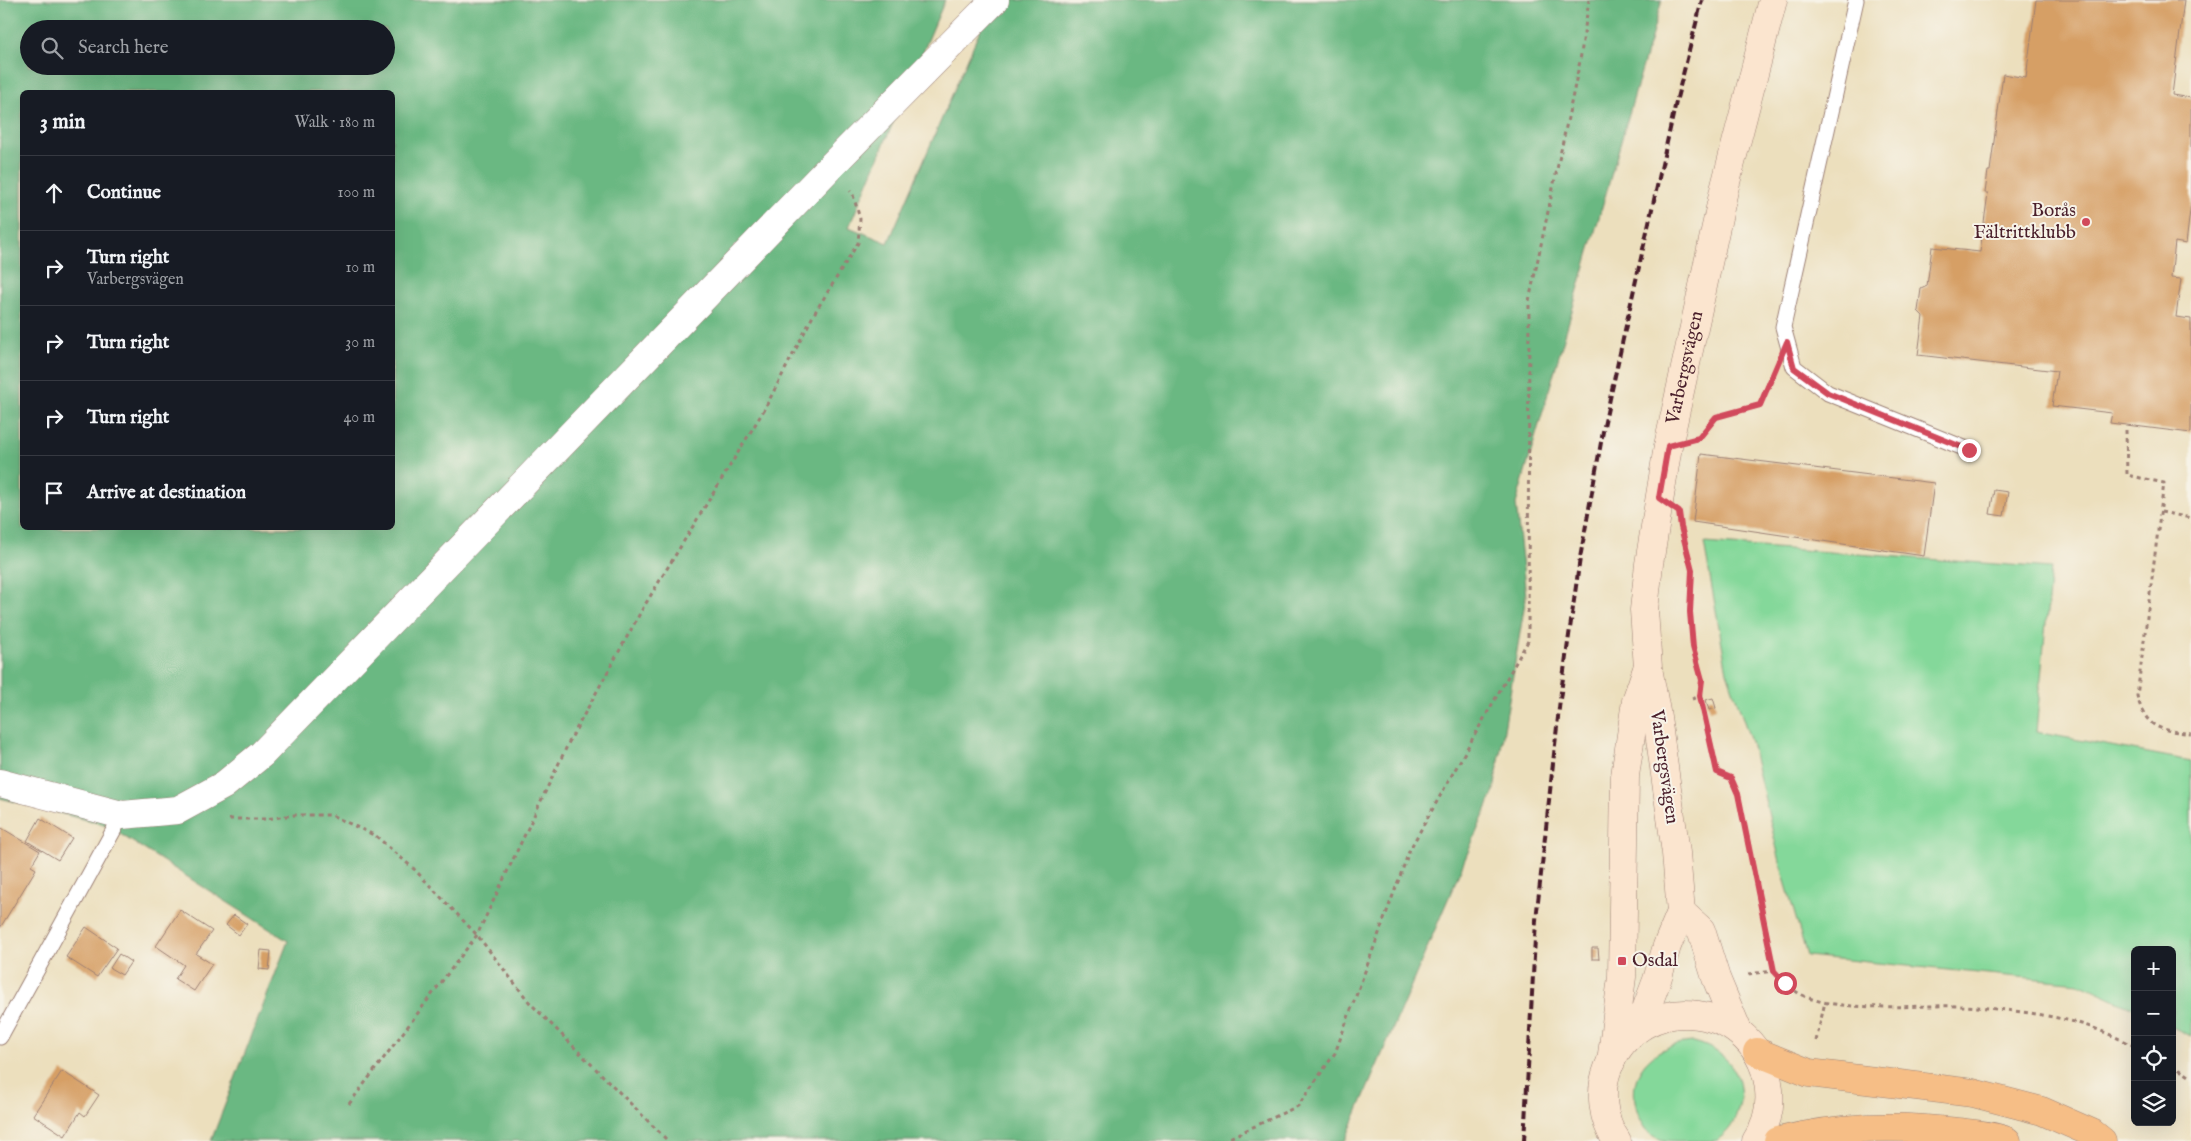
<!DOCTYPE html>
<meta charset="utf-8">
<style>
body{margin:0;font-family:"IM FELL English",serif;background:#242831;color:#f1f3f6}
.controls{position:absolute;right:15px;bottom:15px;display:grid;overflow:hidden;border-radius:8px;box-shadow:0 5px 20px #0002}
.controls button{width:45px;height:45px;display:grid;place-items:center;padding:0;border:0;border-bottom:1px solid #363941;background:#171b24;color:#f1f3f6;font:25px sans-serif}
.stop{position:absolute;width:15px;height:15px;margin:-11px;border:4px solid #d1495b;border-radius:50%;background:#fff}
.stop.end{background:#d1495b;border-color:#fff;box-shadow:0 1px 5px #0008}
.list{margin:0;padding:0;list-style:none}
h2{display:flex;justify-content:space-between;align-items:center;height:65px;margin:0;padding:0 20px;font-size:21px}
h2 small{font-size:16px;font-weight:400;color:#9ea1a6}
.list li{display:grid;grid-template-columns:32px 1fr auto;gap:15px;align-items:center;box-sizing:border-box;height:75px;padding:0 20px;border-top:1px solid #363941}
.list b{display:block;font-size:19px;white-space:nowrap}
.list p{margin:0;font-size:16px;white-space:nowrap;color:#9ea1a6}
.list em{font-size:16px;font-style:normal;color:#9ea1a6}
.icon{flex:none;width:28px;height:28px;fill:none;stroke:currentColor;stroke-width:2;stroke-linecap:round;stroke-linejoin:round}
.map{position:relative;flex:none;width:2191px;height:1141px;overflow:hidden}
.search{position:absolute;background:#171b24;box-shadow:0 5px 20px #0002;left:20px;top:20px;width:375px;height:55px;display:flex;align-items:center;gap:12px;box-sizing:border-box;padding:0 18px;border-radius:28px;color:#9ea1a6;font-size:19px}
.panel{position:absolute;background:#171b24;box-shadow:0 5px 20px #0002;left:20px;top:90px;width:375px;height:440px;border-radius:8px}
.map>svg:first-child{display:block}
.green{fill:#84d89a;stroke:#677c62}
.forest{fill:#6bb882;stroke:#5a6c56;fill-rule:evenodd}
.building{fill:#d69f65}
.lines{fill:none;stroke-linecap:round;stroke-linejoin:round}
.lane-casing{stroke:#9b7f74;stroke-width:17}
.street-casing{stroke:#9b7f74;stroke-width:29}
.secondary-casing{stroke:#9b7f74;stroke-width:29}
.primary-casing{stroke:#9b7f74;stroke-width:29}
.path{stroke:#9b7f74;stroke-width:3;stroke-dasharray:4 4;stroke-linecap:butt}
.lane{stroke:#fff;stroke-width:15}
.street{stroke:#fff;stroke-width:28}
.secondary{stroke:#fbe5cf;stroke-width:28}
.primary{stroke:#f6be86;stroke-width:28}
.rail{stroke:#4a1f2b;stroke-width:4;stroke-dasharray:8 4;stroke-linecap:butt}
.route{stroke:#d1495b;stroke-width:6}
.poi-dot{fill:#d1495b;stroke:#f7f3e8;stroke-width:2}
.labels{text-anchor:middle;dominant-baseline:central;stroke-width:4;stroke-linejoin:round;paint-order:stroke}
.poi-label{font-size:19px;fill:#4a1f2b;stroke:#f7f3e8;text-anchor:end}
.street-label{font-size:19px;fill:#4a1f2b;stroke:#f7f3e8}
</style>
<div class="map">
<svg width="2191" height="1141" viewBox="0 0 2191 1141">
<rect width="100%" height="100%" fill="#f7f3e8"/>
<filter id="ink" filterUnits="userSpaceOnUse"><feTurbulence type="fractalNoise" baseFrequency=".02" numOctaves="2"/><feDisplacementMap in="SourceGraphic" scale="10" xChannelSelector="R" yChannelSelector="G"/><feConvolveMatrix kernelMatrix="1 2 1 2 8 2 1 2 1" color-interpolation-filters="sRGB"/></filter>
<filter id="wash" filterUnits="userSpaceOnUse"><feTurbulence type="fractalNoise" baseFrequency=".0096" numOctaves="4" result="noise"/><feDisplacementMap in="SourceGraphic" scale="20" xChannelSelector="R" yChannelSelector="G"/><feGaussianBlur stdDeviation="1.12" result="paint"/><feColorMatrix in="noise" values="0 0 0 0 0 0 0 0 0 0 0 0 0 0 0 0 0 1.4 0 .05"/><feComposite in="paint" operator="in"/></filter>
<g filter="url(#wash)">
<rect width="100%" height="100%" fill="#ecdfbd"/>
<path class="green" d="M1704 543 2051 568 2036 732 2191 761V1036L2172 1027V950H2135V1009L2079 983 1807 956 1783 874 1751 742 1727 672Z
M1694 1042C1733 1052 1752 1085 1733 1123 1730 1129 1721 1139 1714 1141 1704 1141 1690 1141 1680 1141 1662 1141 1651 1140 1642 1122 1620 1079 1648 1044 1694 1042Z"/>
<path class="forest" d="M0 0H945L849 227 888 243 993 0H1662L1516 504 1526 596 1494 791 1345 1141H211L288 941 106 825 0 798ZM29 29H386V66H29ZM22 92H392V528H22Z"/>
<g id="blocks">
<path class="building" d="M2036 0H2184L2172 95 2191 98V202L2186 244 2175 242 2171 278 2181 279 2176 317 2191 319V433L2110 423 2112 413 2052 406 2057 371 1918 355 1923 316 1918 311 1921 289 1927 286 1932 247 1980 252 1988 193H1985L1988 171H1990L2003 74 2026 78Z
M1701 454 1934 483 1924 556 1693 522Z
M1994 490 2008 492 2004 516 1990 514Z
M1713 698 1716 708 1709 710 1706 700Z
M40 818 72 838 58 860 27 841Z
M0 827 40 851 31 866 36 869 0 928Z
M180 910 212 931 196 954 212 964 194 991 175 979 184 965 156 946Z
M234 915 247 924 239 935 226 925Z
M86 927 117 948 97 977 66 957Z
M1592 948H1598L1599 959H1592Z
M261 950 271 951 269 970 259 969Z
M119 954 131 962 122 975 110 968Z
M62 1071 99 1095 85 1116 80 1112 65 1136 33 1115Z"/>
</g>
</g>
<g filter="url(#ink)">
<use href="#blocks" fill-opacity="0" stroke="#9b7f74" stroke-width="1"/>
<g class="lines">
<defs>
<path id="lane" d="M1856 0 1783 327 1794 367 1828 393 1969 450
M0 1037 122 815"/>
<path id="street" d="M0 783 122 815 178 810 224 785 262 754 831 166 995 0"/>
<g id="secondary">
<path d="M1681 912 1701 930 1716 978 1738 1031"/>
<path id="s1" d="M1639 1028 1657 980 1667 946 1681 912 1676 853 1657 717 1648 668 1644 610 1649 564 1668 446 1724 190 1773 0"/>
<path d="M1611 1062 1622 977 1625 776 1636 701 1647 669"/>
<path d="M1617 1141C1602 1120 1599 1091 1608 1068 1640 985 1761 1002 1769 1090 1771 1108 1766 1126 1756 1141"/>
</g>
<path id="primary" d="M1757 1052 1809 1073 1973 1093 2042 1111 2092 1133 2102 1141
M1778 1141C1840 1126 1895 1124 1958 1132 1975 1134 1992 1135 2007 1141"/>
</defs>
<use href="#lane" class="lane-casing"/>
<use href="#street" class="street-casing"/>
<use href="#secondary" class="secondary-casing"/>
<use href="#primary" class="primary-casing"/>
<path class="path" d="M2126 430 2127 475 2164 483 2137 696C2147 730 2159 729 2191 734
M1704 431 1717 417 1760 405 1772 377
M2161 512 2191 518
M1685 544 1692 570 1690 612 1693 647 1702 680 1700 696
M1692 699 1700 696 1717 772 1731 779 1738 794 1774 971C1782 979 1790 988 1800 994 1842 1016 1928 1002 1977 1007 2017 1011 2059 1015 2096 1029 2109 1034 2122 1040 2135 1046
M229 819H266L294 815H331L376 836 414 869 477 935 530 1003 668 1141
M1748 974 1774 971
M1816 1041 1825 1002
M2172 1065 2191 1077
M349 1104 477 935 569 742 643 608 764 410 814 314 858 243 860 219 853 195 850 191
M1223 1141 1298 1106 1335 1053 1410 849 1528 641 1529 301 1580 61 1589 0"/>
<use href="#lane" class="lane"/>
<use href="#street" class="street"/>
<use href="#secondary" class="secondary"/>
<use href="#primary" class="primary"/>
<path class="rail" d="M1524 1141 1536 920 1560 699 1580 558 1604 426 1632 298 1676 102 1702 0"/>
</g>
</g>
<g class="lines" filter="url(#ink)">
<path class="route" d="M1785 983 1774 971 1738 794 1731 778 1717 772 1700 696 1702 680 1693 647 1690 612 1692 570 1681 527 1679 512 1659 498 1668 446 1699 438 1716 417 1760 405 1787 342 1794 368 1828 393 1969 450"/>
</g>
<g class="poi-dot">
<circle cx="2086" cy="222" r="5"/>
<rect x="1617" y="956" width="10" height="10" rx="2.5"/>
</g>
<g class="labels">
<g class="poi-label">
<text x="2076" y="211">Borås<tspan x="2076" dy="22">Fältrittklubb</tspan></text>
<text x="1632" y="961" text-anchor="start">Osdal</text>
</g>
<g class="street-label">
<text stroke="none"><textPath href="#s1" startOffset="674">Varbergsvägen</textPath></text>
<text transform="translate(1664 767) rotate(82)">Varbergsvägen</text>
</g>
</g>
</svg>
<div class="controls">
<button>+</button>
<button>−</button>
<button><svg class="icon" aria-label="locate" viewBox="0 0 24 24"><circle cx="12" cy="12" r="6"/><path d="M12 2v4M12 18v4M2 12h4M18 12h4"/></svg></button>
<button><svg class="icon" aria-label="layers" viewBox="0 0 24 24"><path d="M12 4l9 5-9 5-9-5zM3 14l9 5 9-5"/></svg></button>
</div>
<div class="stop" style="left:1785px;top:983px"></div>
<div class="stop end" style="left:1969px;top:450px"></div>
<div class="search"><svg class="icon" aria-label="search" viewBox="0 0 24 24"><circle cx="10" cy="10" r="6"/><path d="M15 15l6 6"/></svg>Search here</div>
<section class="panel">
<h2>3 min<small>Walk · 180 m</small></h2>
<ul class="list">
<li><svg class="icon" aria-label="ahead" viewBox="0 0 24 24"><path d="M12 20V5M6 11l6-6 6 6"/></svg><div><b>Continue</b></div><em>100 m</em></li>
<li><svg class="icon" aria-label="right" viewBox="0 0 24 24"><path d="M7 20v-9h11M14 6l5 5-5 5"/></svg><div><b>Turn right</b><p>Varbergsvägen</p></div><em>10 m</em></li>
<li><svg class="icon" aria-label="right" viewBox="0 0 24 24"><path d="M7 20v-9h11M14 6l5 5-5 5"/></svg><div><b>Turn right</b></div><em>30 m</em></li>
<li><svg class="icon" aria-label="right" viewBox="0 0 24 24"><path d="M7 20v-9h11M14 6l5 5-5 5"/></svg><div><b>Turn right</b></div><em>40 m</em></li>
<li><svg class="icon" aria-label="arrive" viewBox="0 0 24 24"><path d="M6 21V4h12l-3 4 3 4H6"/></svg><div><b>Arrive at destination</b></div></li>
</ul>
</section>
</div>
